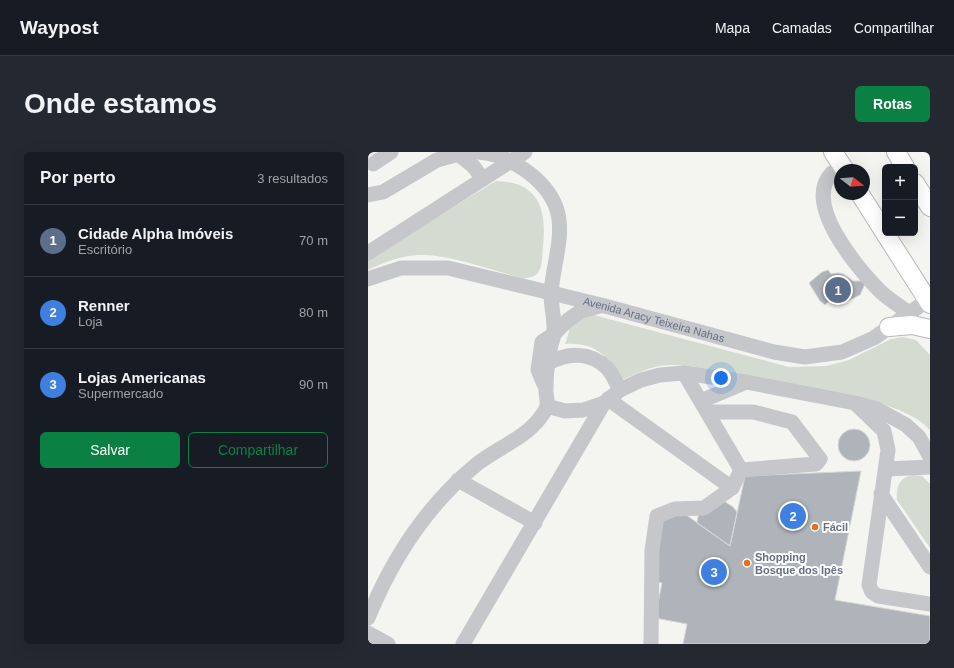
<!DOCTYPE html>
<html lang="pt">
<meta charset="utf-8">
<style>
body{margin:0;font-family:Helvetica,sans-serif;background:#242831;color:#f1f3f6}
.controls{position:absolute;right:12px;top:12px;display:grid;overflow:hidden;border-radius:6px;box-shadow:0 4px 16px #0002}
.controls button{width:36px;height:36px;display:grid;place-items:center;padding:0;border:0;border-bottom:1px solid #363941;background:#171b24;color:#f1f3f6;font:20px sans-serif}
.compass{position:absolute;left:466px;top:12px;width:36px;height:36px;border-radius:50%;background:#171b24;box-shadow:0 4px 16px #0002;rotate:107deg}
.you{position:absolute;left:353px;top:226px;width:14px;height:14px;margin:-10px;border:3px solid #fff;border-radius:50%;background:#1a73e8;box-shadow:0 0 0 6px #1a73e833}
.badge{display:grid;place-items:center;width:26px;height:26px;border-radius:50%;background:#0b8043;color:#fff;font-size:13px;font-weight:700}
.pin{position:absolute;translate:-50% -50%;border:2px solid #fff;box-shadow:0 1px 4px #0006}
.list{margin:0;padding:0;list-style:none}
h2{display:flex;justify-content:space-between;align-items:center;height:52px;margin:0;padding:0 16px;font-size:17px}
h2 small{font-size:13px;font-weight:400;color:#9ea1a6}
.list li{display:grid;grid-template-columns:26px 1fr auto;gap:12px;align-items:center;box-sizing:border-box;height:72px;padding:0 16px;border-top:1px solid #363941}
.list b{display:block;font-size:15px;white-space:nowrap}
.list p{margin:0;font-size:13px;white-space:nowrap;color:#9ea1a6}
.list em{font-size:13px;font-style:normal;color:#9ea1a6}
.actions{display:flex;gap:8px;padding:12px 16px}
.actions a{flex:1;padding:9px 0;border:1px solid #0b8043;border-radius:6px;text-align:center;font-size:14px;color:#0b8043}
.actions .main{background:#0b8043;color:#fff}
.map{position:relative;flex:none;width:562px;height:492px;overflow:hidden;border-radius:6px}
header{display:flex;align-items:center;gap:24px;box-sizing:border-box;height:56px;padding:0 20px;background:#171b24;border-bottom:1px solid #363941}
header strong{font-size:19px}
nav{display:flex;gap:22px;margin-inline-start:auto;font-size:14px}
.intro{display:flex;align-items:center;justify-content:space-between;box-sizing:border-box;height:96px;padding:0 24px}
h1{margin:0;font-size:28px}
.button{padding:10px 18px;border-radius:6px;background:#0b8043;color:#fff;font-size:14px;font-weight:700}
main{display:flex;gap:24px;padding:0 24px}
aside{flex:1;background:#171b24;border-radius:6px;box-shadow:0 4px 16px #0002}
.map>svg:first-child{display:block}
.grass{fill:#d4dcd2}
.building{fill:#afb4ba;stroke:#d6d6d4}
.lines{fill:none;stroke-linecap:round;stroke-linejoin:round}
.major-casing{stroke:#b5b8bd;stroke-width:20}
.minor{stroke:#c5c7cb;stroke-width:15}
.major{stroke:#fff;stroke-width:18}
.poi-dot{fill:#e57020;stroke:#fff;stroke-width:1.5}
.labels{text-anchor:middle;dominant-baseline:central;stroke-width:4;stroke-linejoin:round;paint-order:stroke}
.street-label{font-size:11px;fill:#636f82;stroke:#fff}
.poi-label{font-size:11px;font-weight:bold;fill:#636f82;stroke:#fff;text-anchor:start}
</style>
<header>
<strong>Waypost</strong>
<nav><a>Mapa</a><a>Camadas</a><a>Compartilhar</a></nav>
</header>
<div class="intro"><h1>Onde estamos</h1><a class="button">Rotas</a></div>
<main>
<aside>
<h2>Por perto<small>3 resultados</small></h2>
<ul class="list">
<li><span class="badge" style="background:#5c6f8a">1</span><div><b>Cidade Alpha Imóveis</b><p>Escritório</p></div><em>70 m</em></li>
<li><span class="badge" style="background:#3f7fe0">2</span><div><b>Renner</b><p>Loja</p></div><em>80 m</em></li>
<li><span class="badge" style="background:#3f7fe0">3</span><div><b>Lojas Americanas</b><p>Supermercado</p></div><em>90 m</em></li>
</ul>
<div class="actions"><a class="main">Salvar</a><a>Compartilhar</a></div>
</aside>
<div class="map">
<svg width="562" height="492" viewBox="0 0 562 492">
<rect width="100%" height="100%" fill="#f4f5f1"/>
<path class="grass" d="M128 29C171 30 179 57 175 95 174 103 175 115 169 122 165 126 159 126 154 126 126 119 80 102 53 103 34 103 17 110 0 118V107Z
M222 162 421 215 458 214 481 208 523 187 535 185 548 188 562 203V278C545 260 520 254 498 247L334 216C300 210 286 212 254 228 240 204 227 190 197 192L203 173Z
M545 323 554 324 562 332V396L529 348C528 335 531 325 545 323Z"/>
<path class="building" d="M460 118 463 122 470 121 475 122 485 129H495L497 132 492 143 473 152 461 149 457 153 452 149 441 131 454 120Z
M470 293a16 16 0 1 1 32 0a16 16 0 1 1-32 0Z
M493 319 467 448 562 464V492H315L319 472 287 466 294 431 281 428 293 357 314 360 362 394 377 324Z
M356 349 365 355 369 360 362 394 329 371 331 359Z"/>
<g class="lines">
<defs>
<path id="major" d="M465 0 477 18
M528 0 537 15
M547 31 562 55
M492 42 562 152
M521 175 544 173 562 177"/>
</defs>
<use href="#major" class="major-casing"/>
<g class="minor">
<path d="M90 2 105 14 115 27"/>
<path d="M5 12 23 0"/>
<path d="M474 15C471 17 467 19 464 21 434 51 489 115 510 137 518 146 531 153 541 161"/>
<path d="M0 43 15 40 69 8 99 0"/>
<path d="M0 101 157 0"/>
<path id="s1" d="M0 127 33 116H80L233 153 406 200 437 205 474 200 506 186 560 148"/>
<path d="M181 211C200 200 223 200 239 216 245 222 248 231 252 238"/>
<path d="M316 221 373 318"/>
<path d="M176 232 170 218 174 190 186 182 200 168 213 159 232 154"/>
<path d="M240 247 364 336"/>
<path d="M333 249 378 230"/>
<path d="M489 253 516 279 520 298 501 433 504 440 510 444 562 452"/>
<path d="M179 254 197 259 215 258 236 251 252 238 273 228 292 223 316 221 378 230 487 251 509 257 538 273 551 285 562 305"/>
<path d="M341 260H385L424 270 452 307 448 312 373 318"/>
<path d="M518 317 562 315"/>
<path d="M90 328 167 371"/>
<path d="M513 342 562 415"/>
<path d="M0 466C24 407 59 353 109 312 129 296 156 287 172 266 174 263 179 257 179 253 180 247 177 241 178 235 178 222 180 206 183 193 184 189 186 185 186 181 187 168 183 155 183 142 184 115 198 82 188 55 177 26 140 2 110 0"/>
<path d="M0 481 20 492"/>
<path d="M95 492 236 251"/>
<path d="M283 492 284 398 289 364 307 357 336 356 364 336 373 318"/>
</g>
<use href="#major" class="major"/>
</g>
<g class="poi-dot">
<circle cx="447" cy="375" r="4"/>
<circle cx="379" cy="411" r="4"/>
</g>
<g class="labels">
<g class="street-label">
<text stroke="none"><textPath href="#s1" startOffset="294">Avenida Aracy Teixeira Nahas</textPath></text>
</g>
<g class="poi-label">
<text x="455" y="375">Fácil</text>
<text x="387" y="405">Shopping<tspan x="387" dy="13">Bosque dos Ipês</tspan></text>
</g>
</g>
</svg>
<div class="controls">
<button>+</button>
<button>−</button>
</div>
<svg class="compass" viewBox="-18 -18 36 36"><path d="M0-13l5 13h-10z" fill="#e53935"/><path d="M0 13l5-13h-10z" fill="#9ea1a6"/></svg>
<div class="you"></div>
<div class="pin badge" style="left:470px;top:138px;background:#5c6f8a">1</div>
<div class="pin badge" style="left:425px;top:364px;background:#3f7fe0">2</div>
<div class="pin badge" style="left:346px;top:420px;background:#3f7fe0">3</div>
</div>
</main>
